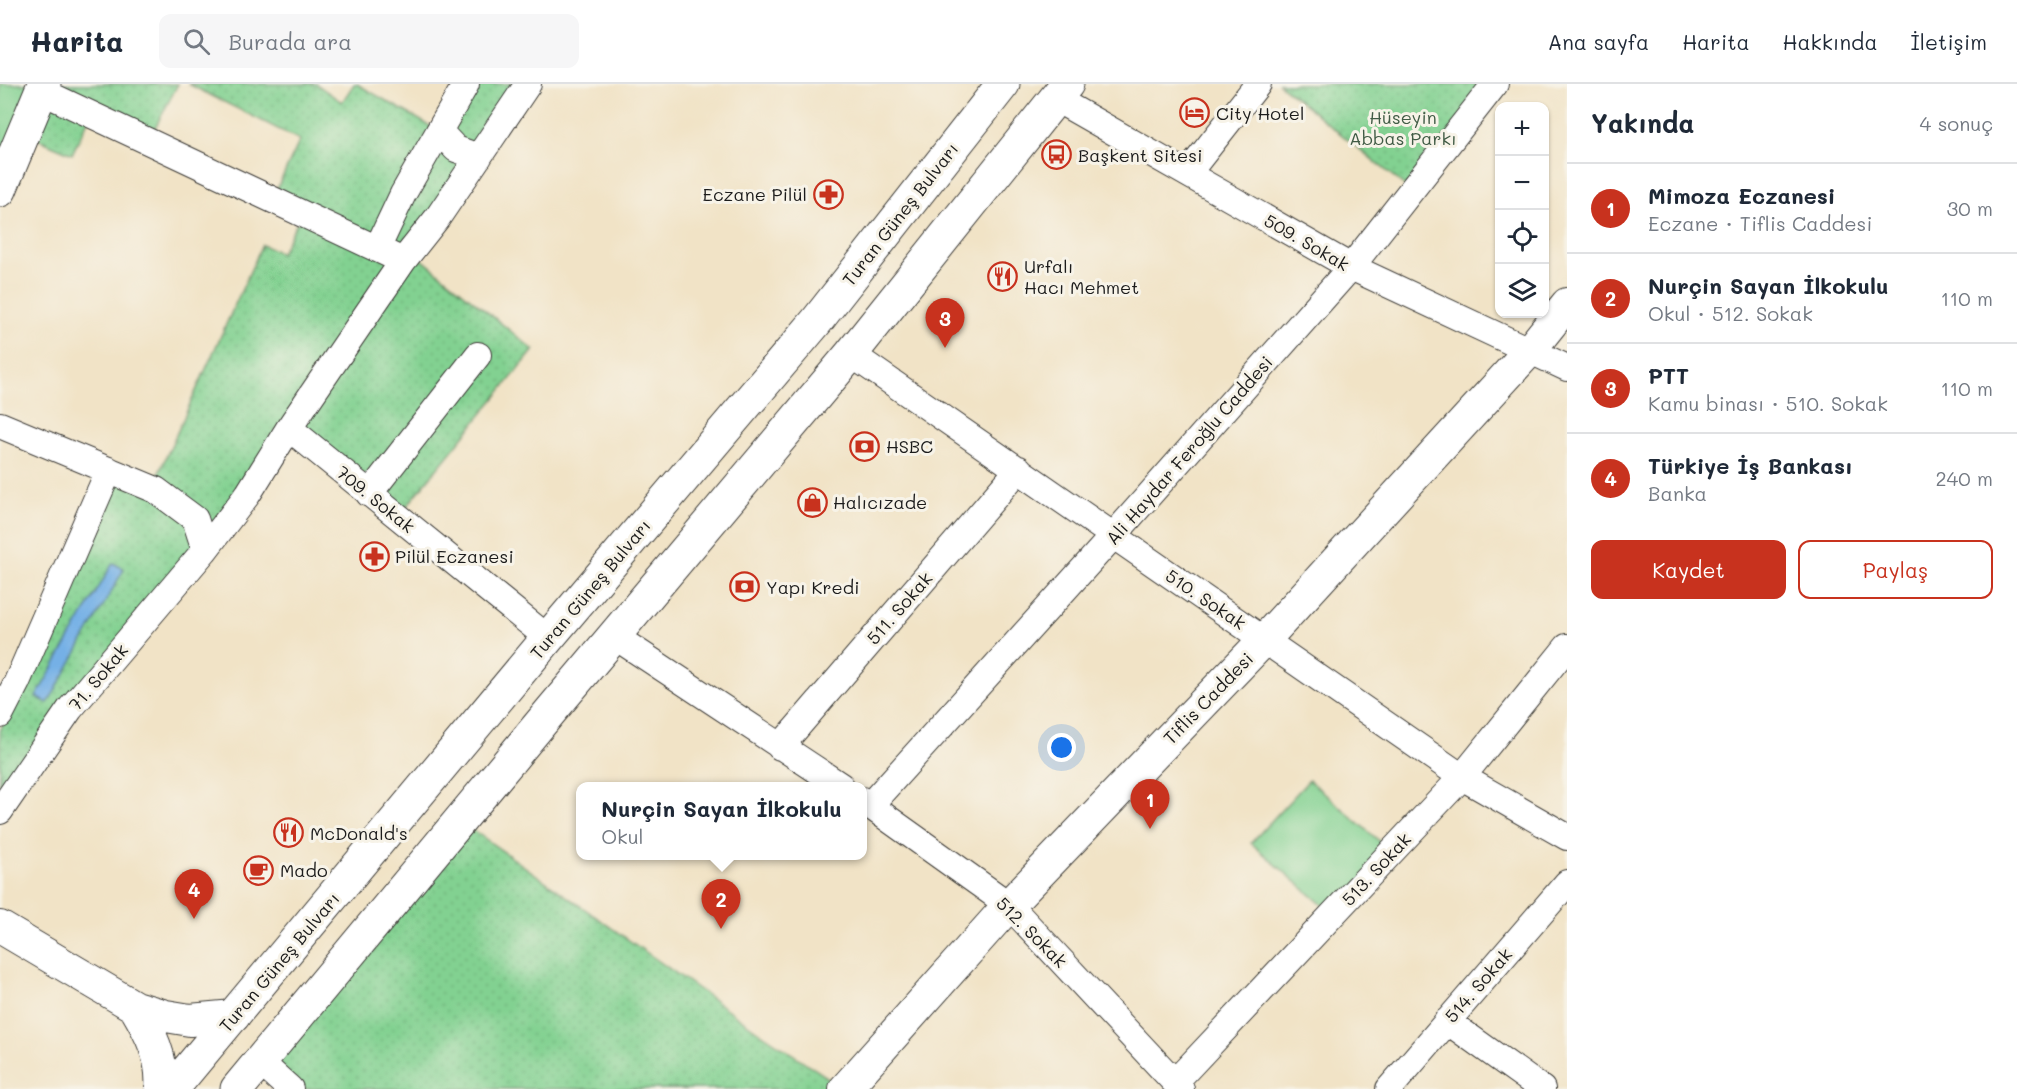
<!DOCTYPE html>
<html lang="tr">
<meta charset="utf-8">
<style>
body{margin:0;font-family:Mali,sans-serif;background:#f6f6f7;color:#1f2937}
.controls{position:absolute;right:18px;top:18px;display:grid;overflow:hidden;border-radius:12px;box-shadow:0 2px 4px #0004}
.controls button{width:54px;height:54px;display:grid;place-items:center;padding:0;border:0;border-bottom:2px solid #e0e1e3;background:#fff;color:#1f2937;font:30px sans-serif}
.you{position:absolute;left:1062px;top:664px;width:21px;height:21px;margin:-15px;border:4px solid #fff;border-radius:50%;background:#1a73e8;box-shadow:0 0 0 9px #1a73e833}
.badge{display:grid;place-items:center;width:39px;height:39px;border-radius:50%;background:#c8321e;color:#fff;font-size:20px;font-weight:700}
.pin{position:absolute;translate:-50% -50px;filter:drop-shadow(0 2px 3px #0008)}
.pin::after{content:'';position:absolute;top:32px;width:21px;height:18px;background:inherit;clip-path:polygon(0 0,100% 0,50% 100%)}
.popup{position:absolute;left:576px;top:698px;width:291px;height:78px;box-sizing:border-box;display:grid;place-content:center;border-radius:12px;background:#fff;filter:drop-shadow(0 2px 4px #0005);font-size:20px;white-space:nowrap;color:#747a83}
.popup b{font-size:22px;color:#1f2937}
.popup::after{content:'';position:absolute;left:50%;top:100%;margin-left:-12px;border:12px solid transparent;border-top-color:#fff}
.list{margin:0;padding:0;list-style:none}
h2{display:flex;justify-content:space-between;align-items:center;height:78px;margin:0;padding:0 24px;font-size:26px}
h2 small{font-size:20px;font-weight:400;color:#747a83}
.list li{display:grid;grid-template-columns:39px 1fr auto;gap:18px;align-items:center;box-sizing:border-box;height:90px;padding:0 24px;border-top:2px solid #e0e1e3}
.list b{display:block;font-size:22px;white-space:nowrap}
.list p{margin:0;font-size:20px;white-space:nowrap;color:#747a83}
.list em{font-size:20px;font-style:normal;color:#747a83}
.actions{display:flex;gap:12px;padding:18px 24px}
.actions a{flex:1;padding:14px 0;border:2px solid #c8321e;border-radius:12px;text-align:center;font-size:21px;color:#c8321e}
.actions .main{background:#c8321e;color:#fff}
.icon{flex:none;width:33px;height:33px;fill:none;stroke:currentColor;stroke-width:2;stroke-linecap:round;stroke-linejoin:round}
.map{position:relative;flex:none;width:1567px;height:1005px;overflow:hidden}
header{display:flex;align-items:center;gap:36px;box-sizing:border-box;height:84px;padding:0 30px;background:#fff;border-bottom:2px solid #e0e1e3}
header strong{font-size:28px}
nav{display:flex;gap:33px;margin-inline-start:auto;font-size:21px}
.search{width:420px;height:54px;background:#f6f6f7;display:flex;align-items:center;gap:15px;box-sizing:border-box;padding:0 21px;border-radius:12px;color:#747a83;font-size:22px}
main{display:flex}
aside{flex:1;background:#fff}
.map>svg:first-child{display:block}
.green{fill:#82d191;stroke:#4f7656;stroke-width:1.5}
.park{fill:url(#park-dots);stroke:#4f7656;stroke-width:1.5}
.water{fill:#75b0e6;stroke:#486681;stroke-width:1.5}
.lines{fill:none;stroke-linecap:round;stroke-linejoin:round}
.minor-casing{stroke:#3c3a36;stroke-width:28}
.tertiary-casing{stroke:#3c3a36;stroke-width:34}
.secondary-casing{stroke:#3c3a36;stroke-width:35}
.primary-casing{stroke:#3c3a36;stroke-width:35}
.minor{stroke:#fff;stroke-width:26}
.tertiary{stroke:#fff;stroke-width:32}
.secondary{stroke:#fff;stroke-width:33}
.primary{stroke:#fff;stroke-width:33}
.labels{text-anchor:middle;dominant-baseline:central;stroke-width:6;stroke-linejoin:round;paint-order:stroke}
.poi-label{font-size:18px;fill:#1c1c1c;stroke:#f7f3e8;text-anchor:start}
.park-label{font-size:18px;fill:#405b45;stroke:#f7f3e8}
.street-label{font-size:18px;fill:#1c1c1c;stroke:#f7f3e8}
</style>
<header>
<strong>Harita</strong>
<div class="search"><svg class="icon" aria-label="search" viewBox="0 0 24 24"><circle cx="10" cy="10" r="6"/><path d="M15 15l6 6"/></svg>Burada ara</div>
<nav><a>Ana sayfa</a><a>Harita</a><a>Hakkında</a><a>İletişim</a></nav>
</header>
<main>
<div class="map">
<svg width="1567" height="1005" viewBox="0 0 1567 1005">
<defs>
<pattern id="park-dots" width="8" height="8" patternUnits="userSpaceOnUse" patternTransform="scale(1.5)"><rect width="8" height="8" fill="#82d191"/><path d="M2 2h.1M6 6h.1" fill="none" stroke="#70b37c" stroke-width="1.8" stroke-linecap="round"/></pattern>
</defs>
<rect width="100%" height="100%" fill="#f7f3e8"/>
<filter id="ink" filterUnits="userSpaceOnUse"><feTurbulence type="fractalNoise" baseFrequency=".0167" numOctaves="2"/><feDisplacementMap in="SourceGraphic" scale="12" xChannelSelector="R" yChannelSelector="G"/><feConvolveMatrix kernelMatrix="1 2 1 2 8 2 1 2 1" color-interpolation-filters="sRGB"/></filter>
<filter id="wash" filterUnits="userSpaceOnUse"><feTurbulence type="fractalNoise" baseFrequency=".008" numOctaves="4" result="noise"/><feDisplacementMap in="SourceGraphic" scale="24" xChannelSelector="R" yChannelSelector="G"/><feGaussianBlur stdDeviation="1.35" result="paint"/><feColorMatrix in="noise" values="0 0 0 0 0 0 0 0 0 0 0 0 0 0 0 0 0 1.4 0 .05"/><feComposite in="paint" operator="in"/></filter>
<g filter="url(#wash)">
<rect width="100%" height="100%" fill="#f1e3c6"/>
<path class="green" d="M0 0H44L0 106Z
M1309 696 1392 768 1333 830 1251 759Z"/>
<path class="park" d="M44 0H178L148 57 91 30 72 70 24 49Z
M188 0H316L342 18 354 0H357L439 47 466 0H528L412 167 534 266 398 433 289 345 0 708V648L17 598 109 386 152 404 262 161 281 169 302 129 272 115 300 56Z
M1279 0H1495L1410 106Z
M460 737 755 945 845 1005H290L260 978Z"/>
<path class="water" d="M113 479 124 485 48 619 36 613Z"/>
</g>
<g filter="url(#ink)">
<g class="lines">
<defs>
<path id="minor" d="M41 7 403 177
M1056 15 1351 183 1567 284
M439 47 456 65 479 73
M1188 89 1258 0
M377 165 403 110 466 0
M851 270 1462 693 1567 753
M0 341 156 406 195 435 205 466
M289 344 548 554
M369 410 478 271
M614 552 841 702
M0 631 17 598 109 386
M780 663 1019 385
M862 716 1009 821 1181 1005
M870 721 1113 452 1351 183 1495 0
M0 727 70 625 205 466 248 410 289 344 403 177 438 133 528 0
M1447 937 1542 1005
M260 978 290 1005
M1175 998 1462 693 1567 563
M1389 1005 1567 799"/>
<path id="tertiary" d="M0 843 135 923 166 932 190 936 234 932
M135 923C150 948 164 975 161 1005
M845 1005 1009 821 1265 555 1530 266 1567 220"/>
<path id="secondary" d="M0 106 44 0"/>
<path id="primary" d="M172 1005 548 554 816 238 1003 0
M237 1005 550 628 851 270 1067 0"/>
</defs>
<use href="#minor" class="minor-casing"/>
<use href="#tertiary" class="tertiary-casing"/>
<use href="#secondary" class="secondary-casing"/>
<use href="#primary" class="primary-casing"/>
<use href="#minor" class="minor"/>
<use href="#tertiary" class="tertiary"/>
<use href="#secondary" class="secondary"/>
<use href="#primary" class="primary"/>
</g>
</g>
<defs>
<symbol id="hotel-ring" viewBox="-11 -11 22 22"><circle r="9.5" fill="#f7f3e8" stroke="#c8321e" stroke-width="1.5"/><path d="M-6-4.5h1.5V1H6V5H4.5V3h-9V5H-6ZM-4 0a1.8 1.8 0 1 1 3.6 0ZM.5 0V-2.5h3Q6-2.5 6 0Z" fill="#c8321e"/></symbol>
<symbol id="bus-ring" viewBox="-11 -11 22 22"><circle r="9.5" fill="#f7f3e8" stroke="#c8321e" stroke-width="1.5"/><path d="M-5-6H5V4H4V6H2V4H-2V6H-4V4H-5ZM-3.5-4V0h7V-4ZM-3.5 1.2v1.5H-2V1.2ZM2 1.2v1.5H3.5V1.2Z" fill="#c8321e"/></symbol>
<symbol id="pharmacy-ring" viewBox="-11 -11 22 22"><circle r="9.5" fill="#f7f3e8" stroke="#c8321e" stroke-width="1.5"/><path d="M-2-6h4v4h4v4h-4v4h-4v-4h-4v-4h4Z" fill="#c8321e"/></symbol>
<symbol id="restaurant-ring" viewBox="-11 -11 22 22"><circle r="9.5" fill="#f7f3e8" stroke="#c8321e" stroke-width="1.5"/><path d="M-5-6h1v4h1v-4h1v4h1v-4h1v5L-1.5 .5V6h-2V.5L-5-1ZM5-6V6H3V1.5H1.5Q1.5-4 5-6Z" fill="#c8321e"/></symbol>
<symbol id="bank-ring" viewBox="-11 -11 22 22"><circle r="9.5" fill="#f7f3e8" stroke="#c8321e" stroke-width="1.5"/><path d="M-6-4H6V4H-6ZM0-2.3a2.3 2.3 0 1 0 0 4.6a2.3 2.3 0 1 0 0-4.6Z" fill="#c8321e"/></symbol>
<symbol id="shop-ring" viewBox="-11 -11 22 22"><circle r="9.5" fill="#f7f3e8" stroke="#c8321e" stroke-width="1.5"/><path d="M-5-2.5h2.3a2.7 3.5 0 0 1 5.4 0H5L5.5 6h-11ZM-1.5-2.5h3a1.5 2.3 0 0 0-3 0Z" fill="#c8321e"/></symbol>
<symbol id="cafe-ring" viewBox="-11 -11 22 22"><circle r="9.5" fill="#f7f3e8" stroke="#c8321e" stroke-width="1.5"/><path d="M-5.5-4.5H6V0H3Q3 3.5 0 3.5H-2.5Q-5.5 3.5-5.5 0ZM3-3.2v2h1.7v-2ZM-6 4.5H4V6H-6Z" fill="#c8321e"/></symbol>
</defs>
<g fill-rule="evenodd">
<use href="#hotel-ring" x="1178" y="12" width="33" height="33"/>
<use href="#bus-ring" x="1040" y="54" width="33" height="33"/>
<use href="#pharmacy-ring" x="812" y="94" width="33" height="33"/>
<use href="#restaurant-ring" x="986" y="176" width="33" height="33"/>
<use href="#bank-ring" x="848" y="346" width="33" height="33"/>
<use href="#shop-ring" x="796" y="402" width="33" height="33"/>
<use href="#pharmacy-ring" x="358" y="456" width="33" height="33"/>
<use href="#bank-ring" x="728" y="486" width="33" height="33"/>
<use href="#restaurant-ring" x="272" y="732" width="33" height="33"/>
<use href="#cafe-ring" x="242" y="770" width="33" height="33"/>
</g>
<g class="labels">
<g class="poi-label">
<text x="1216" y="29">City Hotel</text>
<text x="1078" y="71">Başkent Sitesi</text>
<text x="807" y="110" text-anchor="end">Eczane Pilül</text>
<text x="1024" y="182">Urfalı<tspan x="1024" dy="21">Hacı Mehmet</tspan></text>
<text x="886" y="362">HSBC</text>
<text x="833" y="418">Halıcızade</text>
<text x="395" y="472">Pilül Eczanesi</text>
<text x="766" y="503">Yapı Kredi</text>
<text x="310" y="749">McDonald's</text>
<text x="280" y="786">Mado</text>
</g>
<g class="park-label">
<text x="1403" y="33">Hüseyin<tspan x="1403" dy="21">Abbas Parkı</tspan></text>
</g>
<g class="street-label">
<text transform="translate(900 130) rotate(-52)">Turan Güneş Bulvarı</text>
<text transform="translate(1307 158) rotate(30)">509. Sokak</text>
<text transform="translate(1189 366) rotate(-49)">Ali Haydar Feroğlu Caddesi</text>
<text transform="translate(376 415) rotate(39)">709. Sokak</text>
<text transform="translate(590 505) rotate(-50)">Turan Güneş Bulvarı</text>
<text transform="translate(1206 515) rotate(34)">510. Sokak</text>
<text transform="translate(899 524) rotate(-49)">511. Sokak</text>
<text transform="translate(98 593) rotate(-50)">71. Sokak</text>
<text transform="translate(1208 614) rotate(-46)">Tiflis Caddesi</text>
<text transform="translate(1376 785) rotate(-47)">513. Sokak</text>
<text transform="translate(1032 848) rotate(45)">512. Sokak</text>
<text transform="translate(279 878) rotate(-50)">Turan Güneş Bulvarı</text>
<text transform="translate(1478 901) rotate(-49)">514. Sokak</text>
</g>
</g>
</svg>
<div class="controls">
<button>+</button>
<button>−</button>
<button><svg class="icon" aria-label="locate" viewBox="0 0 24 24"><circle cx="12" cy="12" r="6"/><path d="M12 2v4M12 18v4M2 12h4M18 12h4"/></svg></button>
<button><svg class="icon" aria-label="layers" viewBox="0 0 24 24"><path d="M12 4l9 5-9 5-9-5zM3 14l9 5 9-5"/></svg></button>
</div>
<div class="you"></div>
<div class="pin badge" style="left:1150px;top:745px">1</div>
<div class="pin badge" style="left:721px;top:845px">2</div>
<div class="popup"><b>Nurçin Sayan İlkokulu</b>Okul</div>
<div class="pin badge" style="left:945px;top:264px">3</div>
<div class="pin badge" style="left:194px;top:835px">4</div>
</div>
<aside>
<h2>Yakında<small>4 sonuç</small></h2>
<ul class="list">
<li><span class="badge">1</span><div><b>Mimoza Eczanesi</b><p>Eczane · Tiflis Caddesi</p></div><em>30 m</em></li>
<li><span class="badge">2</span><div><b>Nurçin Sayan İlkokulu</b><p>Okul · 512. Sokak</p></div><em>110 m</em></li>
<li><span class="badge">3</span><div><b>PTT</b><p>Kamu binası · 510. Sokak</p></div><em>110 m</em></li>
<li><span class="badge">4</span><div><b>Türkiye İş Bankası</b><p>Banka</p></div><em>240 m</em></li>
</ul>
<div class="actions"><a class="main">Kaydet</a><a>Paylaş</a></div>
</aside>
</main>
